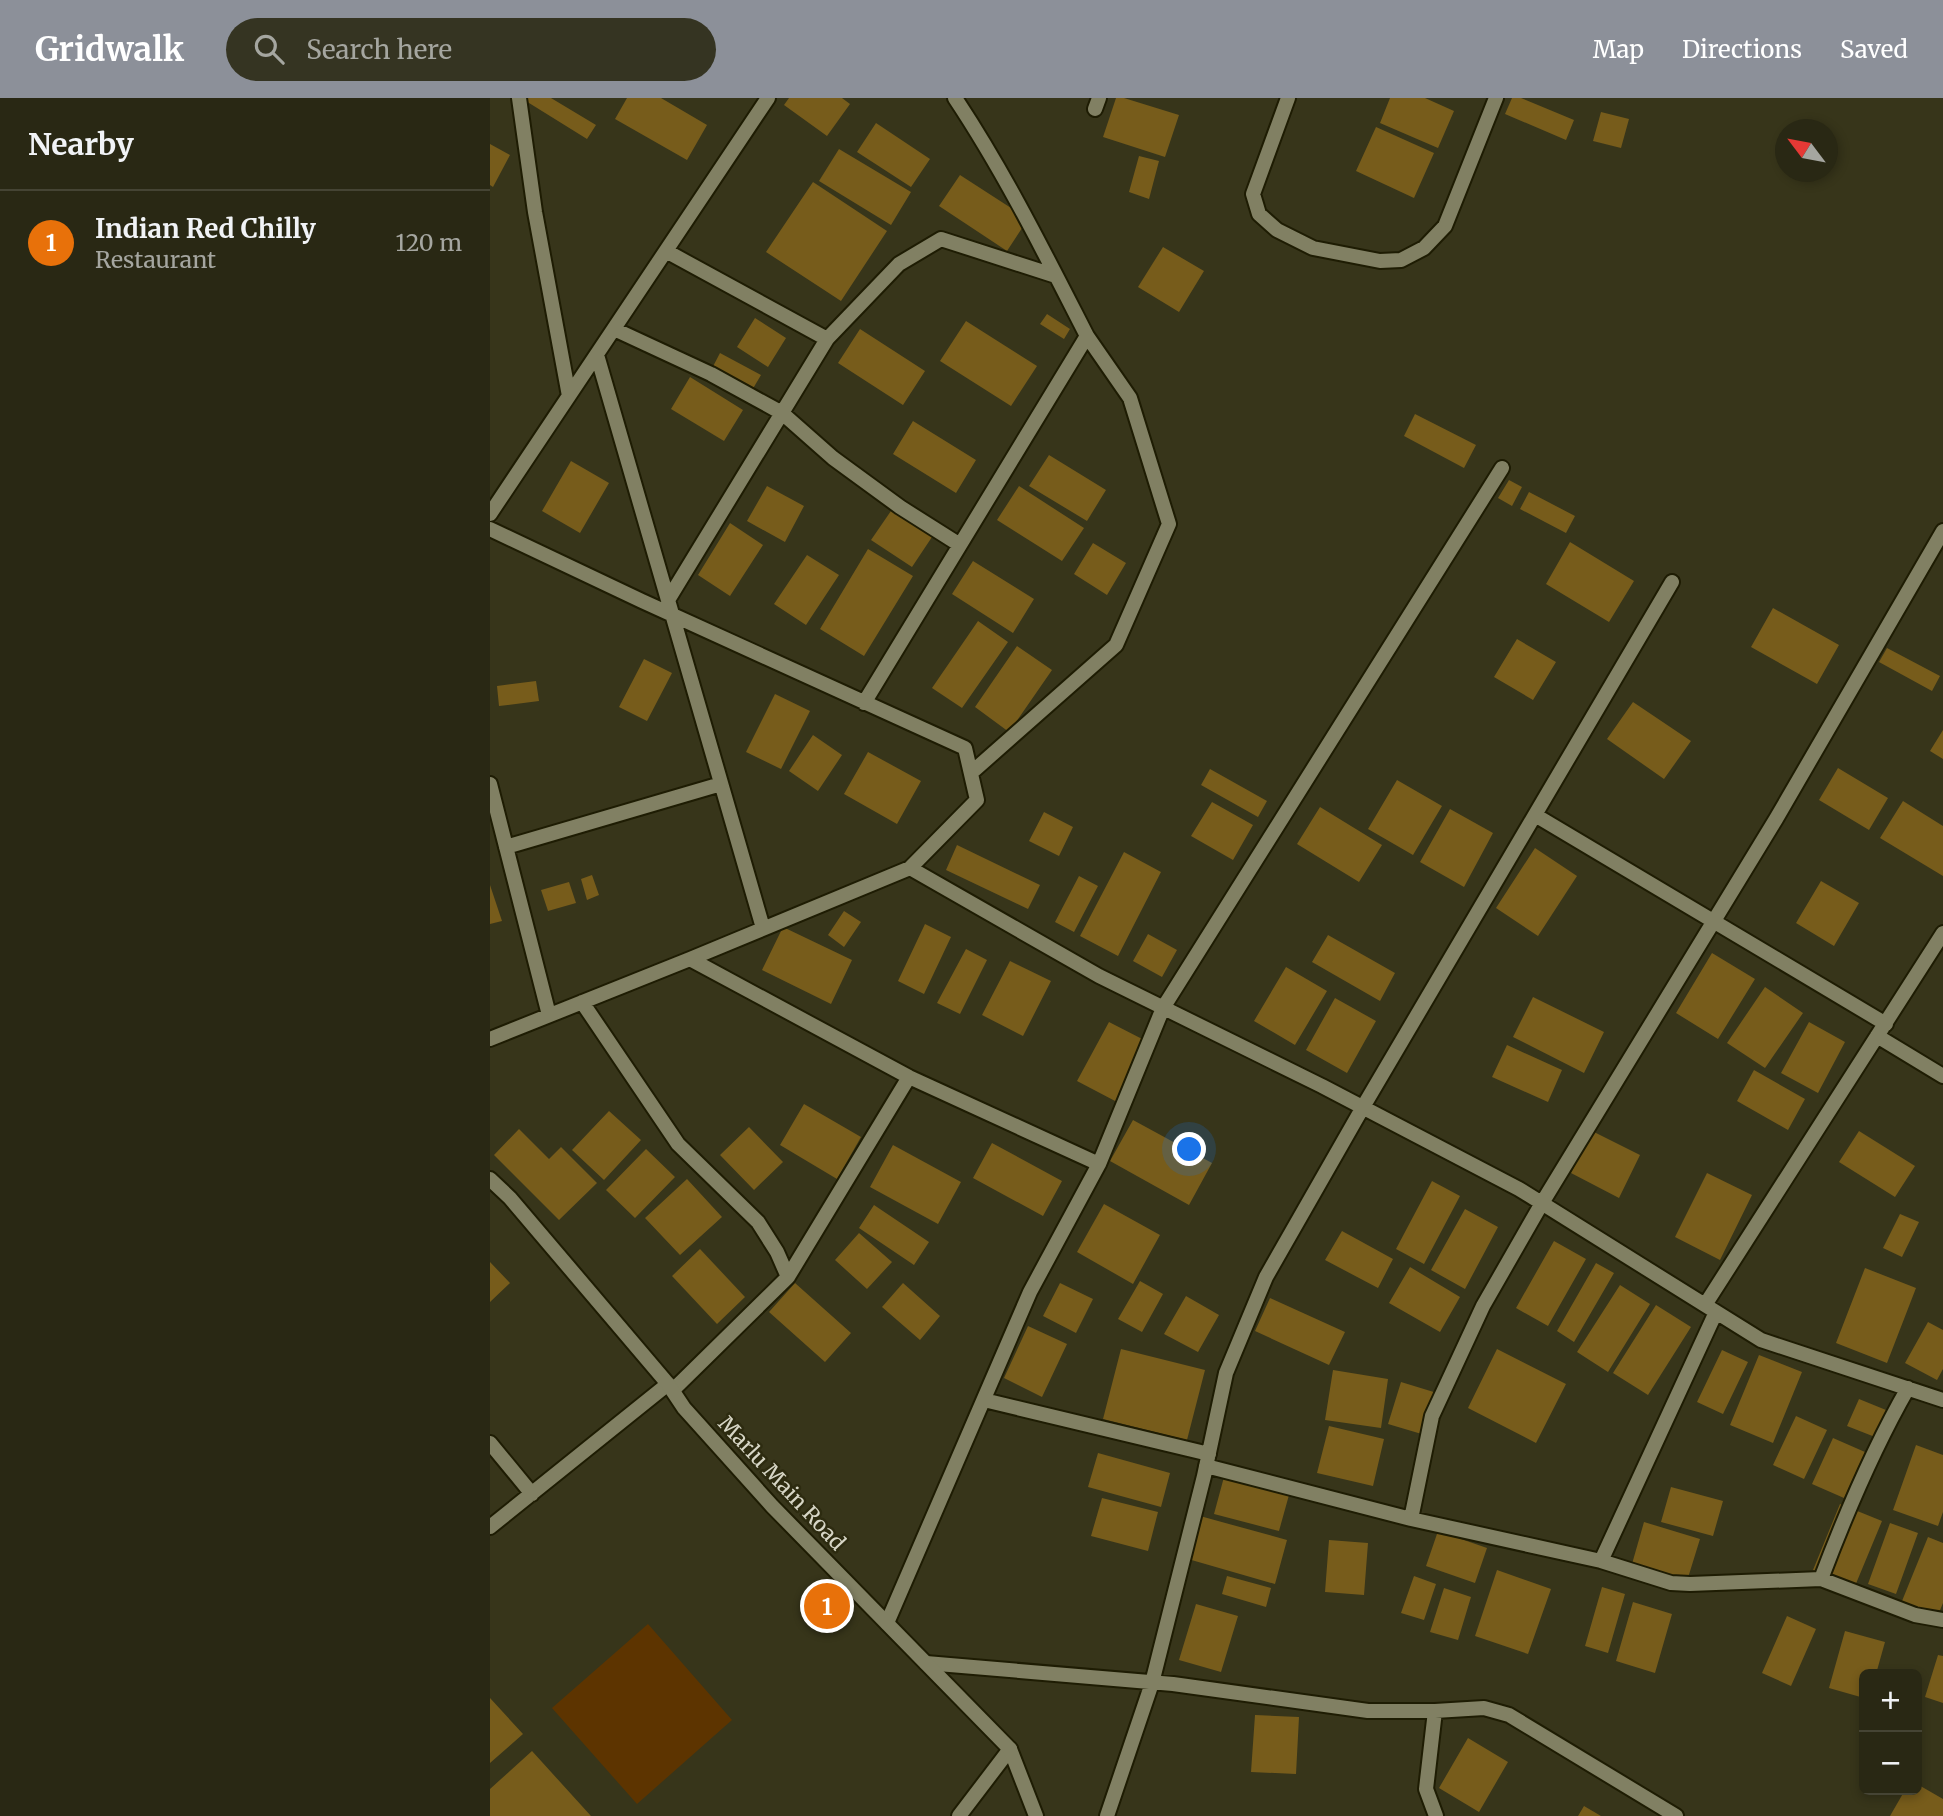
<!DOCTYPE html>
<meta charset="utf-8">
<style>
body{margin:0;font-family:Merriweather,serif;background:#353422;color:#f1f3f6}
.controls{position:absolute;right:21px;bottom:21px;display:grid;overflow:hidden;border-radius:10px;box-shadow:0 4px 10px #0003}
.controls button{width:63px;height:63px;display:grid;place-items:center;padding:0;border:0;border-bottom:2px solid #454434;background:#292814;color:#f1f3f6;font:35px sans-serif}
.compass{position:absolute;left:1285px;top:21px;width:63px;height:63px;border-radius:50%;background:#292814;box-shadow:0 4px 10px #0003;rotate:302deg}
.you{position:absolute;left:700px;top:1052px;width:24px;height:24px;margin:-18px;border:5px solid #fff;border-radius:50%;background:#1a73e8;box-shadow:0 0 0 10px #1a73e833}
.badge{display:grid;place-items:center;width:46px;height:46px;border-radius:50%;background:#8c9099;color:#fff;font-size:23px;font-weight:700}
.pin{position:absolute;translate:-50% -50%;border:4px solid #fff;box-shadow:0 2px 7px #0006}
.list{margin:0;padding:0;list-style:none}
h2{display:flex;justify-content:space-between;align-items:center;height:91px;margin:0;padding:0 28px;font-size:30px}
h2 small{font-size:23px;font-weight:400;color:#a5a6a0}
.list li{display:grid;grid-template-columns:46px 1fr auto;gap:21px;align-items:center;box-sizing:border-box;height:105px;padding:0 28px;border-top:2px solid #454434}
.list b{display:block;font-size:26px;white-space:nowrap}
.list p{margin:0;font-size:23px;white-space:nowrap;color:#a5a6a0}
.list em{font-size:23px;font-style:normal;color:#a5a6a0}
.icon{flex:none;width:38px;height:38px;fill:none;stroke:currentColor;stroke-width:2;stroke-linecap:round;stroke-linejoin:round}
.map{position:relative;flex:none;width:1453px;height:1718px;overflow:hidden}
header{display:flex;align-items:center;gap:42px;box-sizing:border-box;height:98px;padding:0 35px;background:#8c9099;color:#fff}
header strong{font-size:33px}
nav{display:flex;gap:38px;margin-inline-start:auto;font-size:24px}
.search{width:490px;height:63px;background:#353422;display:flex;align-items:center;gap:18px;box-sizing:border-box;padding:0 24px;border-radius:38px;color:#a5a6a0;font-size:26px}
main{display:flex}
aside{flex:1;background:#292814}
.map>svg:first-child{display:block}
.green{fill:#5d3400}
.building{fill:#775c1b}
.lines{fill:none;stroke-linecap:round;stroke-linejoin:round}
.minor-casing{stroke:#1e1c03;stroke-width:18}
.tertiary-casing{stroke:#1e1c03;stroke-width:18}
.minor{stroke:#818063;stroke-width:14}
.tertiary{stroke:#818063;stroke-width:14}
.labels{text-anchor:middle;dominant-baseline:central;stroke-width:5;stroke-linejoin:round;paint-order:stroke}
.street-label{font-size:21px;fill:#d7d6c6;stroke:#2d2b10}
</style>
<header>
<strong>Gridwalk</strong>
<div class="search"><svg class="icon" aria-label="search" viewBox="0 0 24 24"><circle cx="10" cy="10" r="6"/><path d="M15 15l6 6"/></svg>Search here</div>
<nav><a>Map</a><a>Directions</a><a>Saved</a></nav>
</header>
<main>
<aside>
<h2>Nearby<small></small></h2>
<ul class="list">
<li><span class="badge" style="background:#e8710a">1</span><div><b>Indian Red Chilly</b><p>Restaurant</p></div><em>120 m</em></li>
</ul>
</aside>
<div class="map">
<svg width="1453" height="1718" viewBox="0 0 1453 1718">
<rect width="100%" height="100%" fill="#37351a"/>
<path class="green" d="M158 1526 242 1622 147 1706 62 1610Z"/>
<path class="building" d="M31 0H61L106 27 97 41Z
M137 0H171L217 27 197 62 125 21Z
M299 0H352L360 6 337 38 294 7Z
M626 0H634L689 17 675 59 613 39Z
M900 0H935L964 13 948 50 890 25Z
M1022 0H1031L1084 22 1076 42 1015 16Z
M1111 14 1139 21 1131 50 1103 43Z
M386 25 440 61 421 89 367 54Z
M886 29 944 55 924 100 866 73Z
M0 46 20 57 3 89 0 87Z
M349 51 421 94 401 127 329 83Z
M649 58 669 63 659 101 639 94Z
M470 77 538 121 517 153 449 108Z
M323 84 397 133 351 203 276 154Z
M673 149 714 173 689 214 648 189Z
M557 216 580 231 574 241 550 226Z
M265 220 296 240 278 269 247 249Z
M476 223 547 268 521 308 450 263Z
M370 231 435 273 413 307 348 265Z
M230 255 271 277 258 299 218 278Z
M200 279 253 312 234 343 181 311Z
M925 316 986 347 974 370 914 338Z
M423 323 486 362 466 395 403 356Z
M559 357 616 392 597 423 539 388Z
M81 363 119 385 90 435 52 413Z
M1019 382 1032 389 1022 408 1008 400Z
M277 388 314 408 295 444 257 423Z
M529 388 594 430 572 463 507 422Z
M1039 394 1085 418 1076 435 1030 411Z
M403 410 444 436 422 469 381 442Z
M240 425 273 447 240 498 208 477Z
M1080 444 1144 483 1119 524 1056 486Z
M603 445 636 465 617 497 584 476Z
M378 451 423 478 374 558 330 531Z
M317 457 349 477 316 527 284 506Z
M483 463 544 501 523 535 462 496Z
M1283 510 1349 547 1327 586 1261 549Z
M488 523 518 544 472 610 442 590Z
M1027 541 1066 564 1043 602 1004 579Z
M527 548 562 572 519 634 485 609Z
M1397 550 1450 578 1442 593 1389 564Z
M154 561 182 575 157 623 129 609Z
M46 583 49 603 9 608 7 588Z
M285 596 320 613 291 671 256 654Z
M1143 604 1201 643 1174 681 1117 641Z
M1453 632V661L1440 653Z
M323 637 352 657 328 693 299 673Z
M378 654 431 683 407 726 354 696Z
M1348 670 1398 700 1379 732 1329 702Z
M720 671 777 703 768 719 711 687Z
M907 682 952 708 923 757 878 731Z
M1413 703 1453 728V778L1390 740Z
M722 704 763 727 743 762 701 738Z
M830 709 892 747 869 784 807 746Z
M960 711 1003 735 974 789 930 764Z
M554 714 583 729 569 758 539 743Z
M467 747 550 787 538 811 456 772Z
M1045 750 1087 778 1048 838 1006 810Z
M634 754 671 774 628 858 590 838Z
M102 777 109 797 97 802 91 781Z
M589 778 608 788 584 834 565 824Z
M1331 783 1369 805 1344 848 1306 825Z
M79 784 86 805 58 813 51 792Z
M0 787 12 823 0 826Z
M354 813 371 824 354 849 338 837Z
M435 826 461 839 434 896 408 883Z
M293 829 362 862 341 906 272 872Z
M658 836 687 852 672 879 643 863Z
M838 837 905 875 890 903 822 864Z
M476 851 497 862 470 916 447 905Z
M1222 855 1265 881 1228 941 1186 915Z
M520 863 561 883 533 938 492 917Z
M796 869 837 893 805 947 764 923Z
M1275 889 1313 915 1275 970 1237 945Z
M1043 899 1114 934 1094 975 1023 939Z
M845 900 886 923 857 975 816 952Z
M619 924 658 944 627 1004 587 983Z
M1319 924 1355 944 1328 995 1291 975Z
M1017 947 1072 972 1058 1004 1002 979Z
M1264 972 1315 1001 1298 1032 1247 1003Z
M314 1006 371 1039 347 1081 290 1047Z
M119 1013 151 1042 114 1082 82 1052Z
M643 1022 722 1065 699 1107 620 1063Z
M259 1029 293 1064 264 1092 230 1057Z
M29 1031 59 1061 71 1049 107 1085 69 1122 4 1057Z
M1102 1033 1150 1057 1129 1100 1081 1075Z
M1369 1033 1425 1068 1405 1099 1349 1064Z
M502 1045 572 1083 553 1118 483 1080Z
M403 1047 471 1084 448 1126 380 1089Z
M156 1051 185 1079 145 1120 116 1092Z
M1217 1075 1262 1097 1230 1162 1185 1139Z
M197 1081 232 1119 190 1157 155 1120Z
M942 1083 970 1098 934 1166 906 1151Z
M614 1106 670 1137 643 1186 587 1154Z
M384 1107 439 1144 424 1167 369 1130Z
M975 1111 1008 1129 975 1191 941 1172Z
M1410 1116 1429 1124 1412 1159 1393 1150Z
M852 1133 903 1161 888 1190 835 1162Z
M369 1135 402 1164 377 1191 345 1162Z
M1064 1143 1096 1161 1058 1228 1026 1210Z
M210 1151 255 1199 227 1226 182 1178Z
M0 1164 20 1185 0 1204Z
M1106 1165 1124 1175 1084 1244 1067 1233Z
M920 1169 970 1199 950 1234 899 1205Z
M1375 1170 1426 1190 1397 1265 1346 1245Z
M650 1183 673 1196 652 1234 628 1221Z
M305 1185 361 1235 335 1264 279 1214Z
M413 1185 450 1218 430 1242 392 1209Z
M570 1185 603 1201 586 1235 553 1218Z
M1130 1187 1160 1206 1118 1274 1087 1254Z
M696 1198 729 1217 708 1254 674 1236Z
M780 1200 855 1234 839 1267 765 1233Z
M1166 1207 1201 1229 1158 1297 1123 1275Z
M1438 1224 1453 1232V1271L1447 1282 1415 1265Z
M538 1228 577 1246 552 1299 514 1280Z
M631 1251 715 1272 697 1342 613 1321Z
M1007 1251 1076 1286 1046 1345 978 1310Z
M1232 1252 1258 1264 1233 1316 1207 1304Z
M1269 1257 1312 1274 1283 1345 1240 1327Z
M843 1272 898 1281 891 1330 835 1322Z
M911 1284 947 1295 935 1337 898 1326Z
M1369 1301 1396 1312 1385 1339 1357 1328Z
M1306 1318 1337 1332 1314 1381 1283 1367Z
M839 1328 894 1341 883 1388 827 1375Z
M1343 1340 1375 1354 1354 1400 1322 1386Z
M1426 1347 1453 1357V1414L1448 1428 1403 1412Z
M608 1355 680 1375 671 1409 598 1389Z
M734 1379 799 1397 789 1433 724 1416Z
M1181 1389 1233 1403 1223 1438 1171 1424Z
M612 1400 668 1414 658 1453 601 1438Z
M1350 1406 1392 1423 1365 1488 1323 1472Z
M710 1418 797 1442 785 1486 698 1461Z
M1154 1424 1210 1441 1197 1483 1142 1466Z
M1400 1425 1428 1435 1406 1496 1378 1486Z
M948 1433 997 1450 985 1485 936 1468Z
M1438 1439 1453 1445V1505L1448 1517 1412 1503Z
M839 1442 878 1445 874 1497 835 1494Z
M1007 1472 1061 1491 1038 1556 985 1538Z
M737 1478 781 1490 776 1509 732 1496Z
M924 1478 946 1486 934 1522 911 1515Z
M1112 1489 1135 1496 1118 1555 1095 1548Z
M954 1490 981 1499 968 1542 940 1534Z
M1143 1504 1182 1516 1165 1575 1126 1563Z
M706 1506 748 1518 731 1574 689 1562Z
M1297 1518 1326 1531 1301 1588 1272 1575Z
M1355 1533 1395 1544 1386 1576H1374V1600L1339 1590Z
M1448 1557 1453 1558V1605L1435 1599Z
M0 1600 33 1636 0 1665Z
M765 1617 809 1619 806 1676 761 1674Z
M978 1640 1018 1664 989 1714 949 1690Z
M42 1653 101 1718H0V1691Z
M1427 1686 1453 1701V1718H1400L1415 1692H1427Z
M1094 1708 1111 1718H1088Z"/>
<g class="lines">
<defs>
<path id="minor" d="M29 0 45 114 79 298
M798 0 763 96 769 116 787 132 823 150 890 163 911 162 934 150 955 128 1006 0
M605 11 609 0
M176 153 337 241 409 166 451 141 566 178
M124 231 221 276 292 315 343 360 410 409 470 447
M107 257 273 830
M0 416 278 0
M0 431 152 503 475 650 487 702 420 770
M178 502 337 241
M374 605 597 238C556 158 515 75 465 0
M481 675 626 547 679 426 640 300 597 238
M0 686 59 917
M1045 717 1396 926
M16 749 231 686
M200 861 419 979 609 1066 673 910 1012 370
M92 904 188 1046 268 1124 287 1154 298 1179 183 1292
M1387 938 1453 978
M0 941 200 861 420 770 609 878 832 988 1029 1091 1271 1242 1453 1302
M298 1179 419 979
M1215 1207 1453 835
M1418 1290C1383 1351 1356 1415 1331 1481L1425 1517 1453 1522
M494 1302 719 1356
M0 1345 42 1396
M716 1368 921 1421 1111 1463 1181 1485 1200 1486 1331 1481
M921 1421 942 1318 993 1208 1052 1105 1286 721 1453 433
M0 1429 178 1286
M1111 1463 1226 1214
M397 1525 540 1194 609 1066
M436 1565 683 1586 878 1613H945L994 1610 1019 1617 1186 1718
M945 1613 936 1691 946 1718
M469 1718 520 1651
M617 1718 662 1585 714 1378 736 1275 776 1179 873 1009 1182 484"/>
<path id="tertiary" d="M0 1081 20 1100 178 1286 194 1310 282 1408 520 1651 546 1718"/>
</defs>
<use href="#minor" class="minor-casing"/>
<use href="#tertiary" class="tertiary-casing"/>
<use href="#minor" class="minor"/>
<use href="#tertiary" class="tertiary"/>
</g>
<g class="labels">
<g class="street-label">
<text transform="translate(292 1385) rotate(47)">Marlu Main Road</text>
</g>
</g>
</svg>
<div class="controls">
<button>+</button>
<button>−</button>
</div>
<svg class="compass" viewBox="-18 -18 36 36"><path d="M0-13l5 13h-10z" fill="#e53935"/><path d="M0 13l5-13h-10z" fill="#a5a6a0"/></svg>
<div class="you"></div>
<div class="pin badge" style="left:337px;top:1508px;background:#e8710a">1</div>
</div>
</main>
